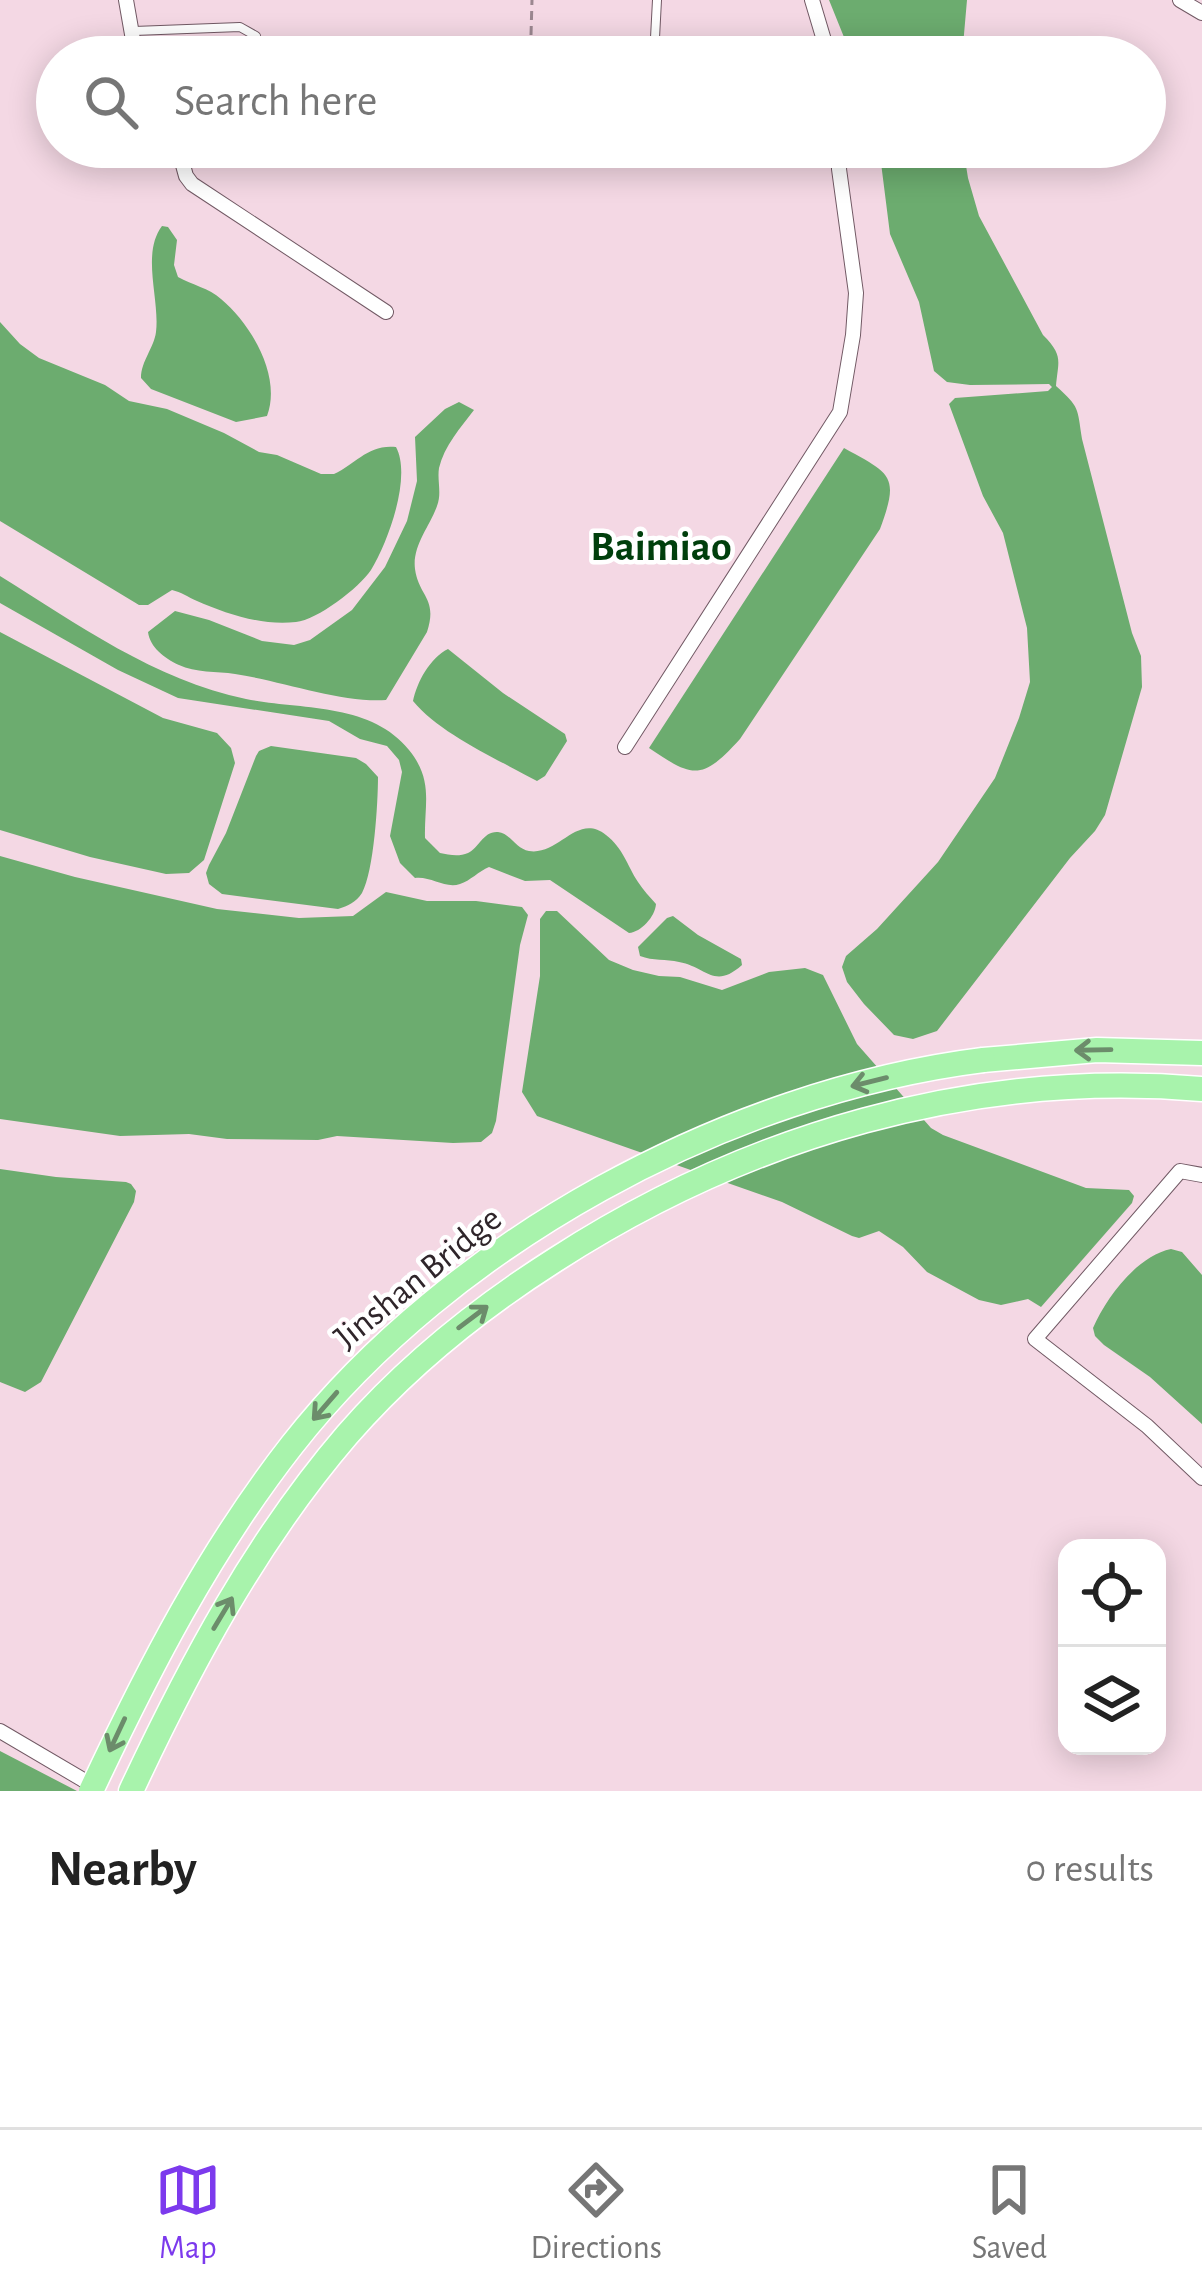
<!DOCTYPE html>
<style>
body{margin:0;font-family:"Alegreya Sans",sans-serif;background:#f6f6f6;color:#222}
.controls{position:absolute;right:36px;bottom:36px;display:grid;overflow:hidden;border-radius:24px;box-shadow:0 6px 30px #0003}
.controls button{width:108px;height:108px;display:grid;place-items:center;padding:0;border:0;border-bottom:3px solid #e0e0e0;background:#fff;color:#222;font:60px sans-serif}
.list{margin:0;padding:0;list-style:none}
h2{display:flex;justify-content:space-between;align-items:center;height:156px;margin:0;padding:0 48px;font-size:51px}
h2 small{font-size:39px;font-weight:400;color:#767676}
.icon{flex:none;width:66px;height:66px;fill:none;stroke:currentColor;stroke-width:2;stroke-linecap:round;stroke-linejoin:round}
.map{position:relative;flex:none;width:1202px;height:1791px;overflow:hidden}
.search{position:absolute;background:#fff;box-shadow:0 6px 30px #0003;left:36px;right:36px;top:36px;height:132px;display:flex;align-items:center;gap:30px;box-sizing:border-box;padding:0 42px;border-radius:66px;color:#767676;font-size:45px}
.sheet{height:336px;background:#fff}
nav{display:flex;justify-content:space-around;align-items:center;box-sizing:border-box;height:168px;border-top:3px solid #e0e0e0;background:#fff;font-size:33px;color:#767676}
nav a{display:grid;justify-items:center;gap:6px}
nav .on{color:#7c3aed}
.map>svg:first-child{display:block}
.water{fill:#6cac6f}
.lines{fill:none;stroke-linecap:round;stroke-linejoin:round}
.service-casing{stroke:#715964;stroke-width:10}
.minor-casing{stroke:#715964;stroke-width:16}
.trunk-casing{stroke:#fff;stroke-width:27}
.path{stroke:#9b8790;stroke-width:3;stroke-dasharray:9 6;stroke-linecap:butt}
.service{stroke:#fff;stroke-width:8}
.minor{stroke:#fff;stroke-width:14}
.trunk{stroke:#a8f3ac;stroke-width:24}
.trunk-bridge-casing{stroke:#fff;stroke-width:27;stroke-linecap:butt}
.trunk-bridge{stroke:#a8f3ac;stroke-width:24}
.oneway{stroke:#6c8c6b}
.labels{text-anchor:middle;dominant-baseline:central;stroke-width:9;stroke-linejoin:round;paint-order:stroke}
.street-label{font-size:36px;fill:#2f252a;stroke:#fff}
.quarter-label{font-size:42px;font-weight:bold;fill:#003f0c;stroke:#fff}
</style>
<div class="map">
<svg width="1202" height="1791" viewBox="0 0 1202 1791">
<rect width="100%" height="100%" fill="#f4d8e4"/>
<path class="water" d="M829 0H967L962 57H852Z
M879 147H963L968 178 979 216 1043 335C1064 356 1058 361 1056 386 1080 408 1077 407 1082 439L1132 633 1141 656 1142 687 1105 815 1095 831 1070 858 937 1031 913 1039 894 1035 864 1004 847 982 842 967 846 956 877 929 938 862 995 778 1019 718 1030 682 1027 628 1003 533 983 496 949 404 955 398 1048 391 1052 387 1049 384 970 385 947 382 934 371 919 302 890 234Z
M162 226 168 227 177 240 174 265 178 277C192 285 209 288 221 299 251 324 282 376 267 416L236 422 151 389 141 378C141 361 154 348 156 332 160 299 141 254 162 226Z
M0 322 20 344 39 358 105 385 129 401 167 409 224 433 259 452 277 455 321 474H334C356 464 368 444 396 447 412 477 388 542 371 570 359 588 317 620 296 622 262 626 227 614 197 601 188 597 181 592 172 590L148 605H139L0 521Z
M459 402 474 410C461 427 444 446 439 468 437 481 442 493 437 506 430 526 412 546 415 569 419 597 438 598 427 632L386 700C341 703 282 681 235 674 217 671 195 673 179 665 164 658 150 647 148 632L175 611 209 620 262 641 294 645 310 640 352 610 385 567 407 521 417 481 415 437 445 409Z
M844 448C891 474 900 475 880 529L740 739C702 781 693 778 649 748Z
M0 576C77 624 155 680 246 699 299 710 371 702 409 750 434 781 424 804 425 838L440 853C449 855 459 857 468 853 479 848 483 831 498 832 510 833 516 849 529 851 559 856 577 812 606 835 623 848 627 865 638 882 643 890 650 897 656 904 655 917 641 932 629 933L550 880 525 881 489 867C479 871 470 881 460 884 445 889 431 876 415 878L400 863 390 836 402 772 399 760 387 746 360 739 329 721 178 698 118 670 0 603Z
M0 632 163 718 217 733 231 748 235 763 204 860 189 873 166 874 90 857 0 830Z
M448 649 503 693 565 734 567 741 545 776 537 781C499 760 440 734 413 701 417 682 430 658 448 649Z
M271 746 356 758 366 764 378 777C378 803 374 871 362 893 356 902 348 906 338 909L222 894 209 884 206 873 209 865 226 833 256 756 259 751Z
M0 856 75 877 217 909 299 918 353 916 386 892 427 901H476L522 907 528 915 520 945 496 1121 492 1133 481 1142 453 1143 337 1136 318 1140 227 1139 189 1134 120 1136 0 1119Z
M546 911H557L609 960 633 970 659 976 680 977 722 990 769 972 805 968 823 975 857 1044 931 1128 943 1135 1086 1188 1129 1190 1134 1196 1132 1203 1041 1307 1028 1299 1001 1305 979 1300 927 1272 903 1247 879 1231 859 1238 852 1236 782 1202 537 1116 522 1092 540 976V919Z
M673 916 698 935 741 959 742 965C714 990 707 967 679 962 666 959 653 961 640 956L638 947 667 918Z
M0 1169 56 1177 126 1182 131 1184 136 1191 134 1202 41 1382 25 1392 0 1382Z
M1171 1249 1182 1252 1202 1275V1424L1150 1377 1104 1345 1095 1336 1093 1328C1106 1298 1137 1256 1171 1249Z
M0 1751 77 1791H0Z"/>
<g class="lines">
<defs>
<path id="service" d="M134 31 240 27 256 36
M654 57 657 0"/>
<path id="minor" d="M126 0 136 57
M812 0 829 57
M1180 0 1202 13
M178 147 186 176 192 184 386 312
M625 747 840 412 853 335 856 293 839 169 841 147
M1202 1175 1180 1171 1035 1339 1147 1426 1202 1478
M0 1731 97 1788"/>
<path id="trunk" d="M983 1060 1097 1050 1202 1053
M131 1791C190 1665 256 1541 347 1435 407 1366 478 1309 555 1260 747 1136 973 1069 1202 1089"/>
</defs>
<use href="#service" class="service-casing"/>
<use href="#minor" class="minor-casing"/>
<use href="#trunk" class="trunk-casing"/>
<path class="path" d="M531 35 532 0"/>
<use href="#service" class="service"/>
<use href="#minor" class="minor"/>
<use href="#trunk" class="trunk"/>
<defs>
<path id="trunk-bridge" d="M91 1791C148 1670 209 1551 292 1445 451 1242 728 1092 983 1060"/>
</defs>
<use href="#trunk-bridge" class="trunk-bridge-casing"/>
<use href="#trunk-bridge" class="trunk-bridge"/>
</g>
<defs><path id="oneway-shaft" d="M-6 0H5M1.5-3L5.5 0L1.5 3" fill="none" stroke-width="1.6" stroke-linecap="round" stroke-linejoin="round" transform="scale(3)"/></defs>
<g class="oneway">
<use href="#oneway-shaft" transform="translate(1093 1050) rotate(179)"/>
<use href="#oneway-shaft" transform="translate(869 1082) rotate(166)"/>
<use href="#oneway-shaft" transform="translate(473 1317) rotate(-37)"/>
<use href="#oneway-shaft" transform="translate(325 1406) rotate(131)"/>
<use href="#oneway-shaft" transform="translate(223 1613) rotate(-59)"/>
<use href="#oneway-shaft" transform="translate(117 1735) rotate(115)"/>
</g>
<g class="labels">
<g class="street-label">
<text transform="translate(418 1278) rotate(-39)">Jinshan Bridge</text>
</g>
<g class="quarter-label">
<text x="661" y="547">Baimiao</text>
</g>
</g>
</svg>
<div class="controls">
<button><svg class="icon" aria-label="locate" viewBox="0 0 24 24"><circle cx="12" cy="12" r="6"/><path d="M12 2v4M12 18v4M2 12h4M18 12h4"/></svg></button>
<button><svg class="icon" aria-label="layers" viewBox="0 0 24 24"><path d="M12 4l9 5-9 5-9-5zM3 14l9 5 9-5"/></svg></button>
</div>
<div class="search"><svg class="icon" aria-label="search" viewBox="0 0 24 24"><circle cx="10" cy="10" r="6"/><path d="M15 15l6 6"/></svg>Search here</div>
</div>
<section class="sheet">
<h2>Nearby<small>0 results</small></h2>
<ul class="list">
</ul>
</section>
<nav>
<a class="on"><svg class="icon" aria-label="map" viewBox="0 0 24 24"><path d="M3 6l6-2 6 2 6-2v14l-6 2-6-2-6 2zM9 4v14M15 6v14"/></svg>Map</a>
<a><svg class="icon" aria-label="directions" viewBox="0 0 24 24"><path d="M12 3l9 9-9 9-9-9zM9 14v-3h6M13 9l2 2-2 2"/></svg>Directions</a>
<a><svg class="icon" aria-label="saved" viewBox="0 0 24 24"><path d="M7 4h10v16l-5-4-5 4z"/></svg>Saved</a>
</nav>
